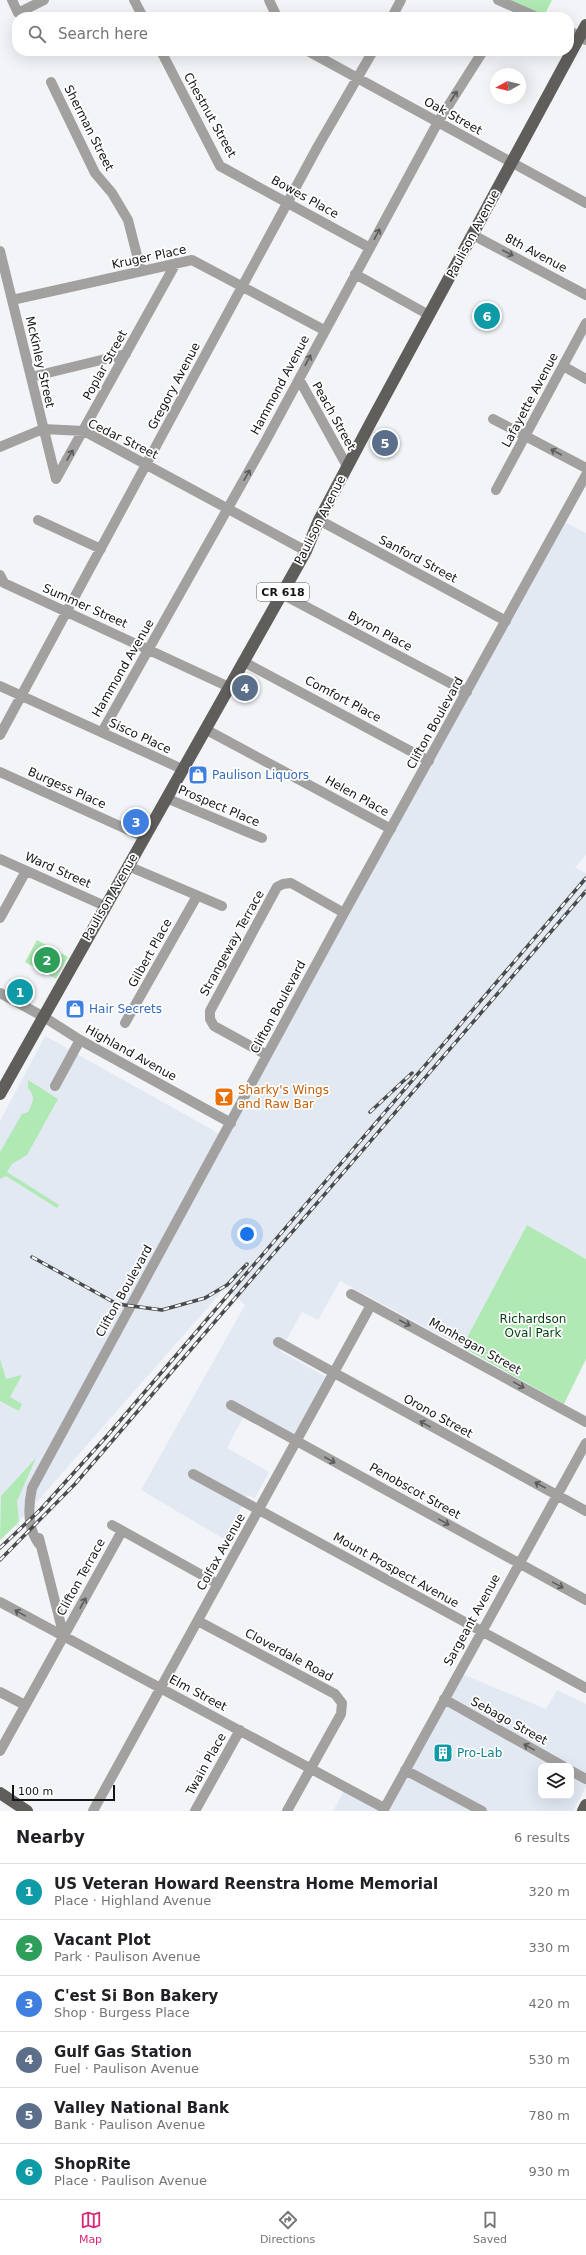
<!DOCTYPE html>
<meta charset="utf-8">
<style>
body{margin:0;font-family:"DejaVu Sans",sans-serif;background:#f2f2f2;color:#202124}
.controls{position:absolute;right:12px;bottom:12px;display:grid;overflow:hidden;border-radius:8px;box-shadow:0 4px 16px #0002}
.controls button{width:36px;height:36px;display:grid;place-items:center;padding:0;border:0;border-bottom:1px solid #e0e0e0;background:#fff;color:#202124;font:20px sans-serif}
.compass{position:absolute;left:490px;top:68px;width:36px;height:36px;border-radius:50%;background:#fff;box-shadow:0 4px 16px #0002;rotate:262deg}
.scale{position:absolute;left:12px;bottom:10px;width:103px;box-sizing:border-box;padding-left:4px;border:2px solid #141516;border-top:0;font-size:11px;line-height:14px;white-space:nowrap;color:#141516;-webkit-text-stroke:3px #fff;paint-order:stroke}
.you{position:absolute;left:247px;top:1234px;width:14px;height:14px;margin:-10px;border:3px solid #fff;border-radius:50%;background:#1a73e8;box-shadow:0 0 0 6px #1a73e833}
.badge{display:grid;place-items:center;width:26px;height:26px;border-radius:50%;background:#db2777;color:#fff;font-size:13px;font-weight:700}
.pin{position:absolute;translate:-50% -50%;border:2px solid #fff;box-shadow:0 1px 4px #0006}
.list{margin:0;padding:0;list-style:none}
h2{display:flex;justify-content:space-between;align-items:center;height:52px;margin:0;padding:0 16px;font-size:17px}
h2 small{font-size:13px;font-weight:400;color:#757577}
.list li{display:grid;grid-template-columns:26px 1fr auto;gap:12px;align-items:center;box-sizing:border-box;height:56px;padding:0 16px;border-top:1px solid #e0e0e0}
.list b{display:block;font-size:15px;white-space:nowrap}
.list p{margin:0;font-size:13px;white-space:nowrap;color:#757577}
.list em{font-size:13px;font-style:normal;color:#757577}
.icon{flex:none;width:22px;height:22px;fill:none;stroke:currentColor;stroke-width:2;stroke-linecap:round;stroke-linejoin:round}
.map{position:relative;flex:none;width:586px;height:1811px;overflow:hidden}
.search{position:absolute;background:#fff;box-shadow:0 4px 16px #0002;left:12px;right:12px;top:12px;height:44px;display:flex;align-items:center;gap:10px;box-sizing:border-box;padding:0 14px;border-radius:16px;color:#757577;font-size:15px}
.sheet{height:388px;background:#fff}
nav{display:flex;justify-content:space-around;align-items:center;box-sizing:border-box;height:56px;border-top:1px solid #e0e0e0;background:#fff;font-size:11px;color:#757577}
nav a{display:grid;justify-items:center;gap:2px}
nav .on{color:#db2777}
.map>svg:first-child{display:block}
.built{fill:#e2e9f3;fill-rule:evenodd}
.green{fill:#b0e9b3}
.lines{fill:none;stroke-linecap:round;stroke-linejoin:round}
.minor{stroke:#a2a1a0;stroke-width:10}
.major{stroke:#5f5e5b;stroke-width:12}
.rail-casing{stroke:#494b4c;stroke-width:3.5}
.rail{stroke:#fff;stroke-width:2;stroke-dasharray:6;stroke-linecap:butt}
.oneway{stroke:#5b5b5b}
.labels{text-anchor:middle;dominant-baseline:central;stroke-width:3.5;stroke-linejoin:round;paint-order:stroke}
.shield{fill:#fff;stroke:#5a5b5c;stroke-width:1}
.shield-label{font-size:11px;font-weight:bold;fill:#141516}
.street-label{font-size:12px;fill:#141516;stroke:#fff}
.shop-label{font-size:12px;fill:#366cbe;stroke:#fff;text-anchor:start}
.food-label{font-size:12px;fill:#c56008;stroke:#fff;text-anchor:start}
.park-label{font-size:12px;fill:#003f0d;stroke:#fff}
.culture-label{font-size:12px;fill:#0d838f;stroke:#fff;text-anchor:start}
</style>
<div class="map">
<svg width="586" height="1811" viewBox="0 0 586 1811">
<rect width="100%" height="100%" fill="#f2f4f8"/>
<path class="built" d="M561 520 586 533V855L575 868 586 873V1259L527 1225 462 1347 340 1281 318 1320 302 1312 280 1351 326 1377 293 1436 247 1410 227 1448 269 1472 255 1498 248 1495 224 1539 141 1490 245 1305 225 1288 35 1504 0 1540V1121L45 1036 225 1137Z
M460 1673 546 1709 557 1690 586 1704V1787L573 1811H333L346 1787 384 1808ZM541 1766H571V1796H541Z"/>
<path class="green" d="M509 0H552L544 16Z
M37 940 68 957 56 979 25 962Z
M28 1080 58 1099 27 1155 12 1164 7 1172 59 1205 57 1208 6 1176 0 1179V1152L22 1114 28 1112C33 1102 36 1097 28 1088Z
M527 1225 586 1259V1359L564 1404 462 1347Z
M0 1359 6 1379 22 1375 10 1397 22 1404 19 1411 0 1401Z
M36 1458 17 1501 19 1522 0 1540 1 1496Z"/>
<g class="lines">
<path class="minor" d="M12 0 18 13 44 0
M134 0 143 17
M269 0 277 17
M498 0 537 17
M392 17 401 0
M569 31 586 40
M161 51 220 166 370 248
M308 51 586 203
M51 82 95 173 112 193 128 220 141 271
M473 235 586 295
M0 251 56 479
M355 274 429 315
M12 300 192 260 324 330
M563 366 586 379
M31 377 126 354
M299 379 347 466
M493 419 586 468
M0 447 43 429 84 431 306 551
M56 479 176 263
M496 490 586 323
M38 520 101 549
M319 520 506 621
M0 575 4 583 229 687
M282 594 467 692
M244 662 429 761
M0 686 182 769
M205 729 391 829
M102 732 264 444 438 122 483 51
M0 735 318 146 373 51
M0 772 144 837
M166 798 262 838
M0 859 105 906
M128 866 222 906
M0 918 26 871
M0 993 44 1017 80 1040 231 1123
M125 1023 197 896
M267 1055 214 1026 210 1019V1011L277 887 283 884 291 883 344 913
M55 1086 80 1040
M351 1294 586 1422
M278 1342 586 1511
M231 1405 586 1600
M193 1474 586 1688
M112 1525 218 1584
M39 1538 64 1637
M39 1544C27 1528 28 1507 32 1488L344 913 586 475
M0 1602 384 1808
M198 1621 335 1694 342 1703 341 1714 287 1811
M0 1692 25 1705
M444 1699 563 1766
M0 1751 122 1531
M405 1770 482 1811
M571 1771 586 1779
M93 1811 371 1305
M195 1811 240 1730
M383 1811 586 1443"/>
<path class="major" d="M0 1094 306 551 319 520 371 422 586 25
M0 1793 27 1811
M583 1811 586 1805"/>
<defs>
<path id="rail" d="M370 1112 412 1073
M32 1257 117 1304 162 1310 205 1298 227 1285 247 1264
M0 1548 41 1509 106 1437 586 878
M0 1560 75 1484 586 891"/>
</defs>
<use href="#rail" class="rail-casing"/>
<use href="#rail" class="rail"/>
</g>
<defs><path id="oneway-shaft" d="M-6 0H5M1.5-3L5.5 0L1.5 3" fill="none" stroke-width="1.6" stroke-linecap="round" stroke-linejoin="round"/></defs>
<g class="oneway">
<use href="#oneway-shaft" transform="translate(454 96) rotate(-57)"/>
<use href="#oneway-shaft" transform="translate(377 234) rotate(-62)"/>
<use href="#oneway-shaft" transform="translate(508 253) rotate(27)"/>
<use href="#oneway-shaft" transform="translate(308 360) rotate(-62)"/>
<use href="#oneway-shaft" transform="translate(556 452) rotate(-152)"/>
<use href="#oneway-shaft" transform="translate(70 455) rotate(-60)"/>
<use href="#oneway-shaft" transform="translate(247 475) rotate(-60)"/>
<use href="#oneway-shaft" transform="translate(405 1323) rotate(28)"/>
<use href="#oneway-shaft" transform="translate(519 1385) rotate(29)"/>
<use href="#oneway-shaft" transform="translate(425 1424) rotate(-151)"/>
<use href="#oneway-shaft" transform="translate(330 1460) rotate(29)"/>
<use href="#oneway-shaft" transform="translate(540 1485) rotate(-151)"/>
<use href="#oneway-shaft" transform="translate(444 1522) rotate(29)"/>
<use href="#oneway-shaft" transform="translate(558 1585) rotate(29)"/>
<use href="#oneway-shaft" transform="translate(83 1603) rotate(-61)"/>
<use href="#oneway-shaft" transform="translate(20 1613) rotate(-151)"/>
<use href="#oneway-shaft" transform="translate(529 1747) rotate(-151)"/>
</g>
<defs>
<symbol id="shop-square" viewBox="-11 -11 22 22"><rect x="-9" y="-9" width="18" height="18" rx="4" fill="#3f7fe0" stroke="#fff"/><path d="M-5-2.5h2.3a2.7 3.5 0 0 1 5.4 0H5L5.5 6h-11ZM-1.5-2.5h3a1.5 2.3 0 0 0-3 0Z" fill="#fff"/></symbol>
<symbol id="bar-square" viewBox="-11 -11 22 22"><rect x="-9" y="-9" width="18" height="18" rx="4" fill="#e8710a" stroke="#fff"/><path d="M-6-5H6L.8 .8V4.5H3.5V6h-7V4.5H-.8V.8Z" fill="#fff"/></symbol>
<symbol id="building-square" viewBox="-11 -11 22 22"><rect x="-9" y="-9" width="18" height="18" rx="4" fill="#0f9aa8" stroke="#fff"/><path d="M-4-6H4V6H1V3H-1V6H-4ZM-2.5-4.3h1.7v1.8h-1.7ZM.8-4.3h1.7v1.8H.8ZM-2.5-1h1.7V.8h-1.7ZM.8-1h1.7V.8H.8Z" fill="#fff"/></symbol>
</defs>
<g fill-rule="evenodd">
<use href="#shop-square" x="187" y="764" width="22" height="22"/>
<use href="#shop-square" x="64" y="998" width="22" height="22"/>
<use href="#bar-square" x="213" y="1086" width="22" height="22"/>
<use href="#building-square" x="432" y="1742" width="22" height="22"/>
</g>
<g class="labels">
<rect class="shield" x="257" y="583" width="52" height="18" rx="3"/>
<g class="shield-label">
<text x="283" y="592">CR 618</text>
</g>
<g class="street-label">
<text transform="translate(210 115) rotate(61)">Chestnut Street</text>
<text transform="translate(453 116) rotate(29)">Oak Street</text>
<text transform="translate(89 128) rotate(63)">Sherman Street</text>
<text transform="translate(305 197) rotate(29)">Bowes Place</text>
<text transform="translate(473 234) rotate(-62)">Paulison Avenue</text>
<text transform="translate(536 253) rotate(28)">8th Avenue</text>
<text transform="translate(149 257) rotate(-12)">Kruger Place</text>
<text transform="translate(40 362) rotate(77)">McKinley Street</text>
<text transform="translate(105 365) rotate(-61)">Poplar Street</text>
<text transform="translate(280 385) rotate(-62)">Hammond Avenue</text>
<text transform="translate(174 386) rotate(-62)">Gregory Avenue</text>
<text transform="translate(530 400) rotate(-62)">Lafayette Avenue</text>
<text transform="translate(334 416) rotate(61)">Peach Street</text>
<text transform="translate(123 439) rotate(26)">Cedar Street</text>
<text transform="translate(320 520) rotate(-63)">Paulison Avenue</text>
<text transform="translate(418 559) rotate(28)">Sanford Street</text>
<text transform="translate(85 606) rotate(24)">Summer Street</text>
<text transform="translate(380 631) rotate(28)">Byron Place</text>
<text transform="translate(123 668) rotate(-60)">Hammond Avenue</text>
<text transform="translate(343 699) rotate(28)">Comfort Place</text>
<text transform="translate(435 723) rotate(-61)">Clifton Boulevard</text>
<text transform="translate(140 736) rotate(25)">Sisco Place</text>
<text transform="translate(67 788) rotate(24)">Burgess Place</text>
<text transform="translate(357 796) rotate(29)">Helen Place</text>
<text transform="translate(219 806) rotate(23)">Prospect Place</text>
<text transform="translate(58 870) rotate(24)">Ward Street</text>
<text transform="translate(110 897) rotate(-60)">Paulison Avenue</text>
<text transform="translate(232 943) rotate(-61)">Strangeway Terrace</text>
<text transform="translate(150 953) rotate(-61)">Gilbert Place</text>
<text transform="translate(278 1007) rotate(-62)">Clifton Boulevard</text>
<text transform="translate(131 1053) rotate(29)">Highland Avenue</text>
<text transform="translate(124 1291) rotate(-61)">Clifton Boulevard</text>
<text transform="translate(475 1346) rotate(29)">Monhegan Street</text>
<text transform="translate(438 1416) rotate(29)">Orono Street</text>
<text transform="translate(415 1491) rotate(29)">Penobscot Street</text>
<text transform="translate(221 1552) rotate(-61)">Colfax Avenue</text>
<text transform="translate(396 1570) rotate(29)">Mount Prospect Avenue</text>
<text transform="translate(81 1577) rotate(-61)">Clifton Terrace</text>
<text transform="translate(472 1620) rotate(-61)">Sargeant Avenue</text>
<text transform="translate(289 1655) rotate(28)">Cloverdale Road</text>
<text transform="translate(198 1693) rotate(28)">Elm Street</text>
<text transform="translate(509 1721) rotate(29)">Sebago Street</text>
<text transform="translate(206 1764) rotate(-61)">Twain Place</text>
</g>
<g class="shop-label">
<text x="212" y="775">Paulison Liquors</text>
<text x="89" y="1009">Hair Secrets</text>
</g>
<g class="food-label">
<text x="238" y="1090">Sharky's Wings<tspan x="238" dy="14">and Raw Bar</tspan></text>
</g>
<g class="park-label">
<text x="533" y="1319">Richardson<tspan x="533" dy="14">Oval Park</tspan></text>
</g>
<g class="culture-label">
<text x="457" y="1753">Pro-Lab</text>
</g>
</g>
</svg>
<div class="controls">
<button><svg class="icon" aria-label="layers" viewBox="0 0 24 24"><path d="M12 4l9 5-9 5-9-5zM3 14l9 5 9-5"/></svg></button>
</div>
<svg class="compass" viewBox="-18 -18 36 36"><path d="M0-13l5 13h-10z" fill="#e53935"/><path d="M0 13l5-13h-10z" fill="#757577"/></svg>
<div class="scale">100 m</div>
<div class="you"></div>
<div class="pin badge" style="left:20px;top:992px;background:#0f9aa8">1</div>
<div class="pin badge" style="left:47px;top:960px;background:#2e9e5b">2</div>
<div class="pin badge" style="left:136px;top:822px;background:#3f7fe0">3</div>
<div class="pin badge" style="left:245px;top:688px;background:#5c6f8a">4</div>
<div class="pin badge" style="left:385px;top:443px;background:#5c6f8a">5</div>
<div class="pin badge" style="left:487px;top:316px;background:#0f9aa8">6</div>
<div class="search"><svg class="icon" aria-label="search" viewBox="0 0 24 24"><circle cx="10" cy="10" r="6"/><path d="M15 15l6 6"/></svg>Search here</div>
</div>
<section class="sheet">
<h2>Nearby<small>6 results</small></h2>
<ul class="list">
<li><span class="badge" style="background:#0f9aa8">1</span><div><b>US Veteran Howard Reenstra Home Memorial</b><p>Place · Highland Avenue</p></div><em>320 m</em></li>
<li><span class="badge" style="background:#2e9e5b">2</span><div><b>Vacant Plot</b><p>Park · Paulison Avenue</p></div><em>330 m</em></li>
<li><span class="badge" style="background:#3f7fe0">3</span><div><b>C'est Si Bon Bakery</b><p>Shop · Burgess Place</p></div><em>420 m</em></li>
<li><span class="badge" style="background:#5c6f8a">4</span><div><b>Gulf Gas Station</b><p>Fuel · Paulison Avenue</p></div><em>530 m</em></li>
<li><span class="badge" style="background:#5c6f8a">5</span><div><b>Valley National Bank</b><p>Bank · Paulison Avenue</p></div><em>780 m</em></li>
<li><span class="badge" style="background:#0f9aa8">6</span><div><b>ShopRite</b><p>Place · Paulison Avenue</p></div><em>930 m</em></li>
</ul>
</section>
<nav>
<a class="on"><svg class="icon" aria-label="map" viewBox="0 0 24 24"><path d="M3 6l6-2 6 2 6-2v14l-6 2-6-2-6 2zM9 4v14M15 6v14"/></svg>Map</a>
<a><svg class="icon" aria-label="directions" viewBox="0 0 24 24"><path d="M12 3l9 9-9 9-9-9zM9 14v-3h6M13 9l2 2-2 2"/></svg>Directions</a>
<a><svg class="icon" aria-label="saved" viewBox="0 0 24 24"><path d="M7 4h10v16l-5-4-5 4z"/></svg>Saved</a>
</nav>
